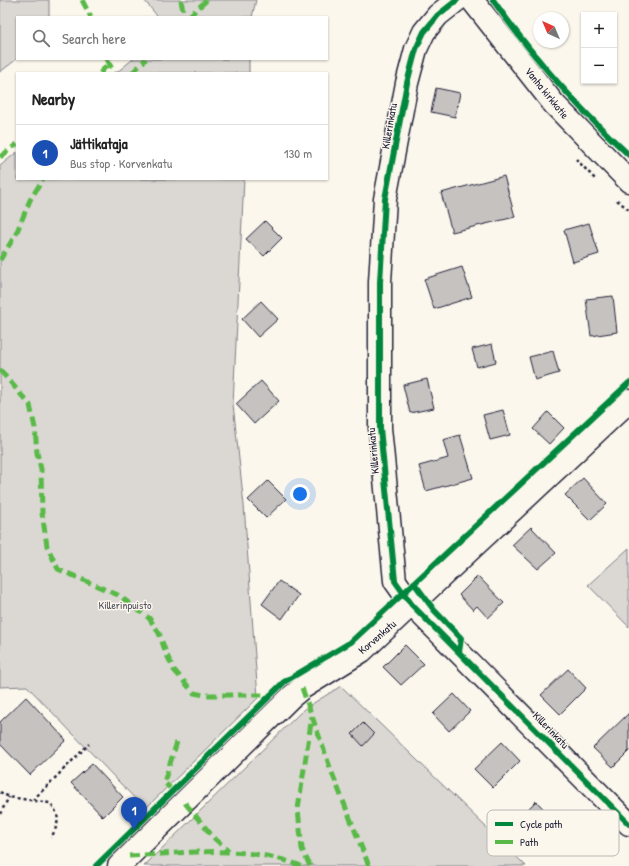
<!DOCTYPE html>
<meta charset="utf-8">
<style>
body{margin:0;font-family:"Patrick Hand",sans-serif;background:#f2f2f2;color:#222}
.controls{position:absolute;right:12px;top:12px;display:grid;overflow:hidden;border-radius:0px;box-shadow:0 1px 3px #0004}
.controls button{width:36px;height:36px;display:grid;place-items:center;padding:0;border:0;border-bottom:1px solid #e0e0e0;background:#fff;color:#222;font:20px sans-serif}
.compass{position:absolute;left:533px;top:12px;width:36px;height:36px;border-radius:50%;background:#fff;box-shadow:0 1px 3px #0004;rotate:316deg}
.you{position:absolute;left:300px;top:494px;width:14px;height:14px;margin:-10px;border:3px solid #fff;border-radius:50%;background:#1a73e8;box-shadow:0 0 0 6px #1a73e833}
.badge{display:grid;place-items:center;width:26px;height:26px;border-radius:50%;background:#0f766e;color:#fff;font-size:13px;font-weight:700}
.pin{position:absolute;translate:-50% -33px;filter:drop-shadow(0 1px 2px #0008)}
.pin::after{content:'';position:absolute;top:21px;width:14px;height:12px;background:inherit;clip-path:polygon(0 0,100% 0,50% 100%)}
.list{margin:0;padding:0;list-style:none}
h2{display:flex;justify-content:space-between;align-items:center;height:52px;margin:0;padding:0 16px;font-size:17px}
h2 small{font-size:13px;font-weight:400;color:#767676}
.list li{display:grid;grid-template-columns:26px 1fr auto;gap:12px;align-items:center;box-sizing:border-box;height:56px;padding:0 16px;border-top:1px solid #e0e0e0}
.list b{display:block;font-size:15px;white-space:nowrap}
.list p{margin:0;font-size:13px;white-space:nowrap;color:#767676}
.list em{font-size:13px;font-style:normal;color:#767676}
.icon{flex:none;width:22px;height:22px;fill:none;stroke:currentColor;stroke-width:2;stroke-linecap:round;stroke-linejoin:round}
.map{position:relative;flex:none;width:629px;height:866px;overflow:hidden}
.search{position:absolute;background:#fff;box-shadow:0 1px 3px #0004;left:16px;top:16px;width:312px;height:44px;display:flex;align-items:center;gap:10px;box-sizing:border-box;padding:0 14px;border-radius:0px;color:#767676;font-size:15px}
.panel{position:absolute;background:#fff;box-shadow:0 1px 3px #0004;left:16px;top:72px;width:312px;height:108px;border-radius:0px}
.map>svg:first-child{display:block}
.green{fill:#dbd8d3;stroke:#7e7d87}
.building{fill:#c6c2c0;stroke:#22223b}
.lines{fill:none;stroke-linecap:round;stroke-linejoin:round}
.minor-casing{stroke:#22223b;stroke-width:25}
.path{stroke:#22223b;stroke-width:2.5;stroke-dasharray:3 3;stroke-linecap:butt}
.minor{stroke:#fbf7ec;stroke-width:22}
.quiet{stroke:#58b947;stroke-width:5;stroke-dasharray:10 5;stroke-linecap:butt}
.cycleway-casing{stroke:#fbf7ec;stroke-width:8}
.cycleway{stroke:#00873e;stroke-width:6}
.labels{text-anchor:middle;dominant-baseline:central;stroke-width:3;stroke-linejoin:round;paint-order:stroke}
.street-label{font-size:11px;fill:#22223b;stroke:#fbf7ec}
.park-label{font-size:11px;fill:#505061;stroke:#fbf7ec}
.key{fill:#fbf7ec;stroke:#bab7b7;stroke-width:1}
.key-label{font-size:11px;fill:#22223b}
</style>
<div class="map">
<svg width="629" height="866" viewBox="0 0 629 866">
<rect width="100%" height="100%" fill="#fbf7ec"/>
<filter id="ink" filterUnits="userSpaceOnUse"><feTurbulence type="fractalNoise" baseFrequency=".025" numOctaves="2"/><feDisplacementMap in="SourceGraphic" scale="8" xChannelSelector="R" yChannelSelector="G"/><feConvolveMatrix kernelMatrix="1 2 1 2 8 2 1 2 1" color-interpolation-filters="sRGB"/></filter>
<g filter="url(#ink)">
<path class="green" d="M0 0H49V17H17V59L0 72Z
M144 0H256L252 17H158Z
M133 59H249V73H116Z
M17 152V179H244L233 404 244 505 258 698 145 809 27 686 0 687V166Z
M629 548V627L588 585Z
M341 686 526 866H144L304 709Z"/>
<path class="building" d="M436 88 460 93 455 117 431 112Z
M504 176 515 217 452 232 441 193Z
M265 221 282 238 264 256 246 239Z
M589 223 599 254 573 262 564 230Z
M462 267 472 297 434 309 424 279Z
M613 296 617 332 591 336 586 299Z
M261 301 278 319 258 337 242 319Z
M492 344 496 362 477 367 472 349Z
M553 351 559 373 535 380 529 357Z
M427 379 434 408 410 413 403 385Z
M261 381 279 401 254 424 236 404Z
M503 410 510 435 490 440 483 415Z
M548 412 564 428 549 444 533 429Z
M460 435 473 478 426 491 419 466 448 458 443 440Z
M583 478 607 504 590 520 565 495Z
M268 481 286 499 266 518 248 500Z
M531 527 556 553 538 569 512 545Z
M478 576 504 603 488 618 477 606 473 610 459 595Z
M279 581 299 595 282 619 262 604Z
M405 645 424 664 401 685 383 667Z
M568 669 586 688 560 714 541 695Z
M454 694 470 711 449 731 433 714Z
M26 697 66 740 30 775 0 744V722Z
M629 713V751L613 767 593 748Z
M363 723 374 734 363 746 352 734Z
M502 742 520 761 493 788 474 769Z
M92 764 123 797 103 817 71 783Z
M536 801 569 835 552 852 530 829 520 838 510 827Z"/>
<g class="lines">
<defs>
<path id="minor" d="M457 0 438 15 424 32 416 49 407 83 385 199 380 282V428L395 581 412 605 629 824
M472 0 554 104 629 181
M119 866 291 697 302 688 362 651 629 401"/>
</defs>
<use href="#minor" class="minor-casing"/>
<path class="path" d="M576 159 595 179
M617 200 629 210
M0 792 9 797 50 803C61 816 59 823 51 838
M33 800 89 744
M0 814 9 797"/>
<use href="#minor" class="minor"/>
<path class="quiet" d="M82 0 91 17
M181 0 184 17
M188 17 207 0
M107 59 114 73
M100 73 109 63
M132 73 146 59
M0 157 17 144
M0 260 16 234 30 200 43 179
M0 370 30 405 35 428 37 453 41 469 42 513 47 546 58 569 118 595 149 618 159 633 166 653 174 670 194 693 204 695H271
M302 688 332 773 369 866
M173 791 164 782 177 742
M185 803 214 838 229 851
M129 856C187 853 246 844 301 866
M310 866 302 849 298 809 312 716"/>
<defs>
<path id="cycleway" d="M457 0 438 15 424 32 416 49 407 83 385 199 380 282V428L395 581 412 605 629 824
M493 0C532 56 579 109 629 155
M414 583 434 610 461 638 459 652
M96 866 284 682 351 642 629 383"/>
</defs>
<use href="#cycleway" class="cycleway-casing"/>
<use href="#cycleway" class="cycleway"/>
</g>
</g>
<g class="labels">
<g class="street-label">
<text transform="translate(547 93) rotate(51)">Vanha kirkkotie</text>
<text transform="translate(389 126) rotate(-80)">Killerinkatu</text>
<text transform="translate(373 451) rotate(-95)">Killerinkatu</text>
<text transform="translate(377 637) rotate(-41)">Korvenkatu</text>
<text transform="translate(551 730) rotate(46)">Killerinkatu</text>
</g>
<g class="park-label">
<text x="125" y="605">Killerinpuisto</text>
</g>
</g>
<rect x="487" y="810" width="132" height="46" rx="6" class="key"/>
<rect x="495" y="822" width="18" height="4" fill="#00873e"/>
<rect x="495" y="840" width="18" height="4" fill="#58b947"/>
<g class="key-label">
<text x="520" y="828">Cycle path</text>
<text x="520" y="846">Path</text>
</g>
</svg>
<div class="controls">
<button>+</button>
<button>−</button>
</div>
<svg class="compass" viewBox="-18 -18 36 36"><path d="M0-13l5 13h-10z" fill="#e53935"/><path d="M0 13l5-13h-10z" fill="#767676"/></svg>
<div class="you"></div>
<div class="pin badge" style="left:134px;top:830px;background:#1a4fb4">1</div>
<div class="search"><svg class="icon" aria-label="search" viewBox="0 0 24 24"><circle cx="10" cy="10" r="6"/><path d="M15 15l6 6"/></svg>Search here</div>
<section class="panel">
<h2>Nearby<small></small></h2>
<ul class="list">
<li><span class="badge" style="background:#1a4fb4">1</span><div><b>Jättikataja</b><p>Bus stop · Korvenkatu</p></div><em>130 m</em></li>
</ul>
</section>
</div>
